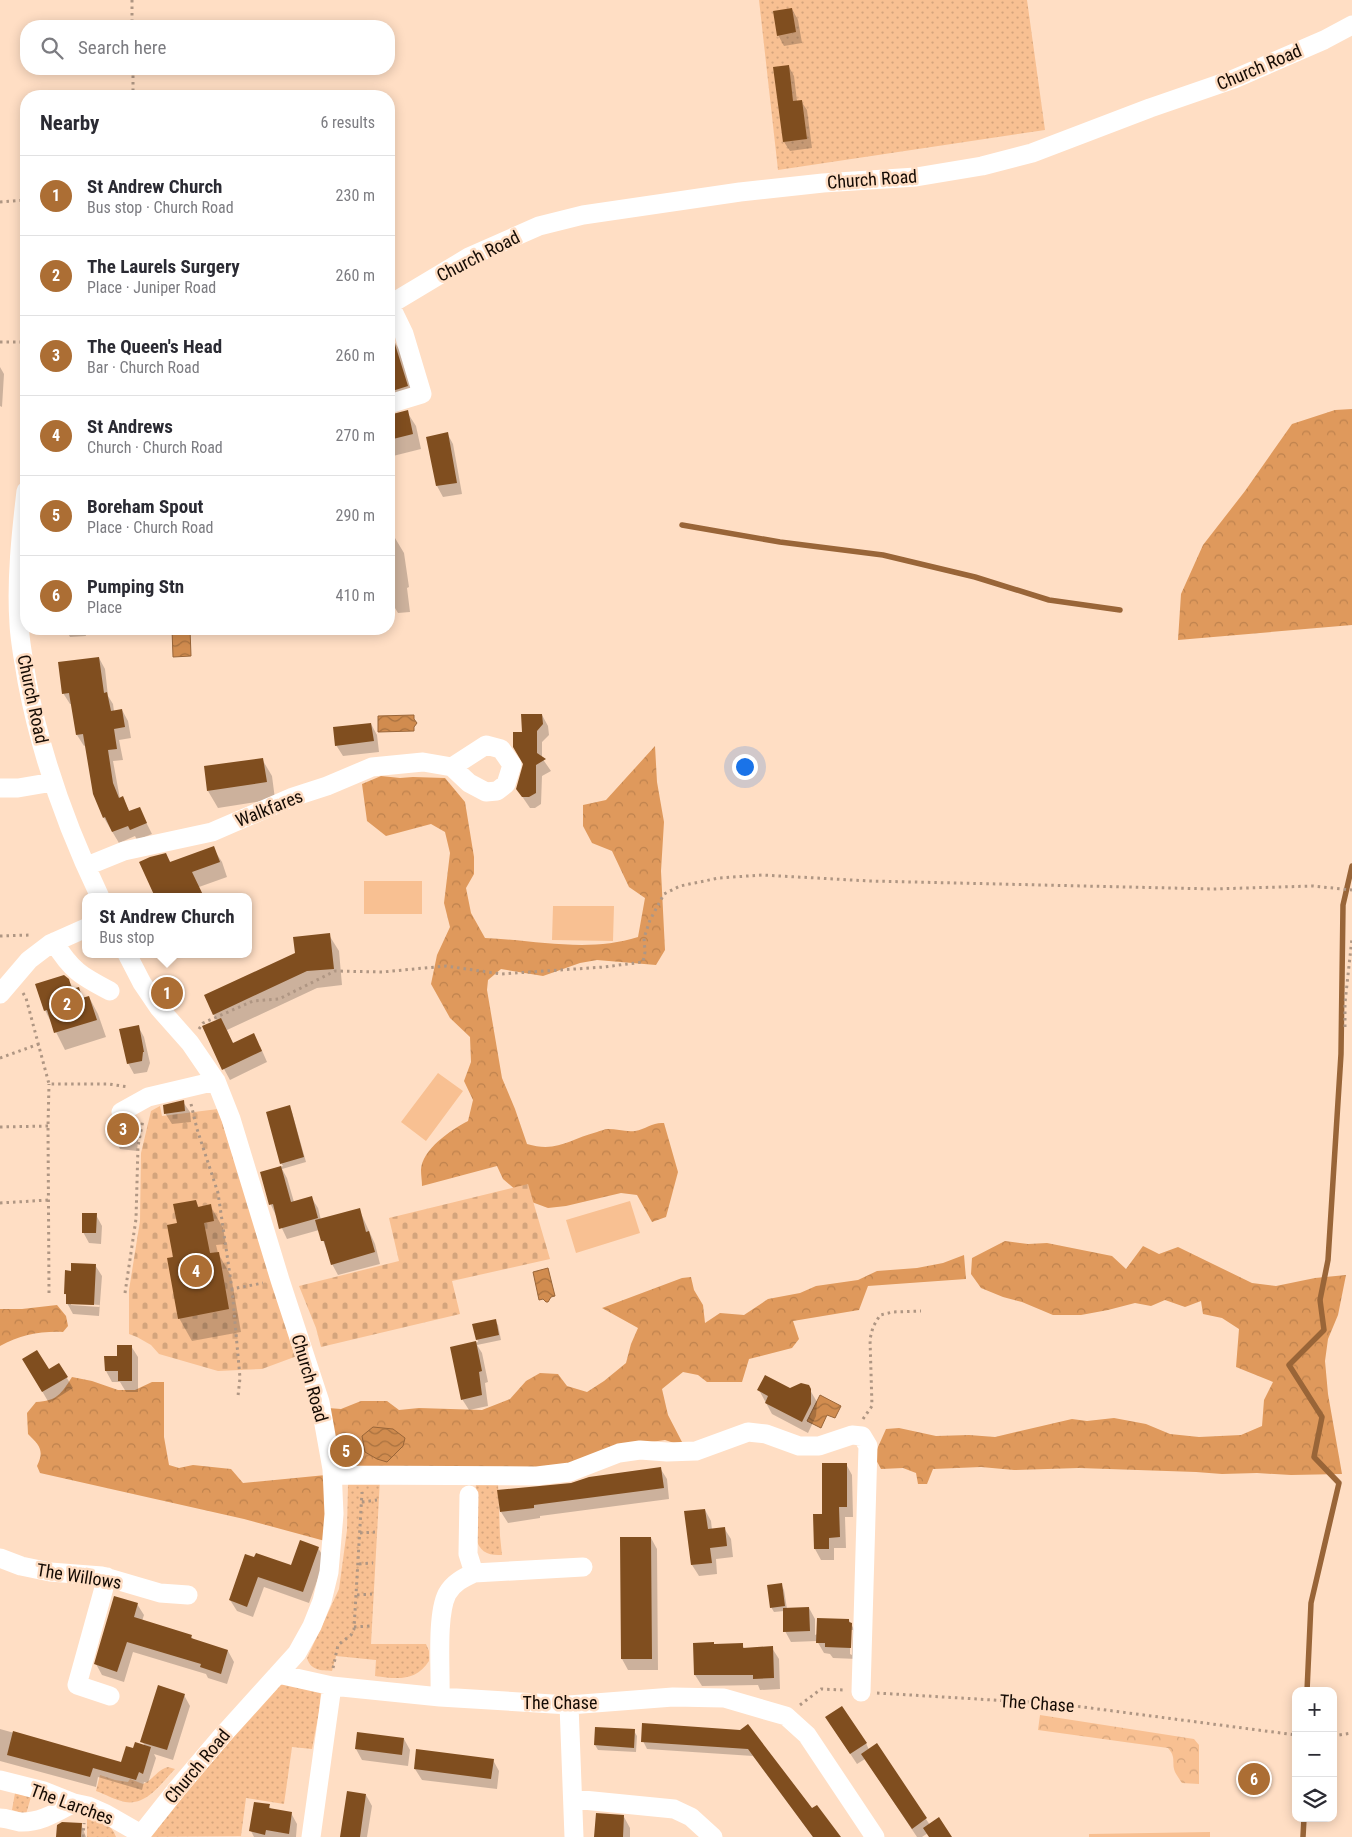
<!DOCTYPE html>
<meta charset="utf-8">
<style>
body{margin:0;font-family:"Roboto Condensed",sans-serif;background:#f7f7f7;color:#2b2b33}
.controls{position:absolute;right:15px;bottom:15px;display:grid;overflow:hidden;border-radius:10px;box-shadow:0 2px 12px #0003}
.controls button{width:45px;height:45px;display:grid;place-items:center;padding:0;border:0;border-bottom:1px solid #e1e1e2;background:#fff;color:#2b2b33;font:25px sans-serif}
.you{position:absolute;left:744px;top:766px;width:18px;height:18px;margin:-12px;border:4px solid #fff;border-radius:50%;background:#1a73e8;box-shadow:0 0 0 8px #1a73e833}
.badge{display:grid;place-items:center;width:32px;height:32px;border-radius:50%;background:#ac6e34;color:#fff;font-size:16px;font-weight:700}
.pin{position:absolute;translate:-50% -50%;border:2px solid #fff;box-shadow:0 1px 5px #0006}
.popup{position:absolute;left:82px;top:893px;width:170px;height:65px;box-sizing:border-box;display:grid;place-content:center;border-radius:10px;background:#fff;filter:drop-shadow(0 1px 4px #0005);font-size:16px;white-space:nowrap;color:#7c7c81}
.popup b{font-size:19px;color:#2b2b33}
.popup::after{content:'';position:absolute;left:50%;top:100%;margin-left:-10px;border:10px solid transparent;border-top-color:#fff}
.list{margin:0;padding:0;list-style:none}
h2{display:flex;justify-content:space-between;align-items:center;height:65px;margin:0;padding:0 20px;font-size:21px}
h2 small{font-size:16px;font-weight:400;color:#7c7c81}
.list li{display:grid;grid-template-columns:32px 1fr auto;gap:15px;align-items:center;box-sizing:border-box;height:80px;padding:0 20px;border-top:1px solid #e1e1e2}
.list b{display:block;font-size:19px;white-space:nowrap}
.list p{margin:0;font-size:16px;white-space:nowrap;color:#7c7c81}
.list em{font-size:16px;font-style:normal;color:#7c7c81}
.icon{flex:none;width:28px;height:28px;fill:none;stroke:currentColor;stroke-width:2;stroke-linecap:round;stroke-linejoin:round}
.map{position:relative;flex:none;width:1352px;height:1837px;overflow:hidden}
.search{position:absolute;background:#fff;box-shadow:0 2px 12px #0003;left:20px;top:20px;width:375px;height:55px;display:flex;align-items:center;gap:12px;box-sizing:border-box;padding:0 18px;border-radius:20px;color:#7c7c81;font-size:19px}
.panel{position:absolute;background:#fff;box-shadow:0 2px 12px #0003;left:20px;top:90px;width:375px;height:545px;border-radius:20px}
.map>svg:first-child{display:block}
.grass{fill:url(#grass-dots)}
.forest{fill:url(#forest-crowns)}
.cemetery{fill:url(#cemetery-stones)}
.park{fill:url(#park-crowns)}
.garden{fill:#f8c092}
.water{fill:url(#water-waves);stroke:#996538}
.shadow{fill:#0003;fill-rule:evenodd}
.lines{fill:none;stroke-linecap:round;stroke-linejoin:round}
.stream{stroke:#996538;stroke-width:5.5}
.building{fill:#804e1f}
.path{stroke:#af9683;stroke-width:3;stroke-dasharray:2.5 4;stroke-linecap:butt}
.minor{stroke:#fff;stroke-width:19}
.labels{text-anchor:middle;dominant-baseline:central;stroke-width:5;stroke-linejoin:round;paint-order:stroke}
.street-label{font-size:18px;fill:#150b04;stroke:#ffdec4}
</style>
<div class="map">
<svg width="1352" height="1837" viewBox="0 0 1352 1837">
<defs>
<pattern id="grass-dots" width="8" height="8" patternUnits="userSpaceOnUse" patternTransform="scale(1.25)"><rect width="8" height="8" fill="#f8c092"/><path d="M2 2h.1M6 6h.1" fill="none" stroke="#d4a47c" stroke-width="1.8" stroke-linecap="round"/></pattern>
<pattern id="forest-crowns" width="20" height="18" patternUnits="userSpaceOnUse" patternTransform="scale(1.25)"><rect width="20" height="18" fill="#df995c"/><path d="M2 6a3 3 0 1 1 6 0M12 15a3 3 0 1 1 6 0" fill="none" stroke="#be824e"/></pattern>
<pattern id="cemetery-stones" width="16" height="16" patternUnits="userSpaceOnUse" patternTransform="scale(1.25)"><rect width="16" height="16" fill="#f8c092"/><path d="M2 7V4a2 2 0 0 1 4 0v3zM10 15v-3a2 2 0 0 1 4 0v3z" fill="#d4a47c"/></pattern>
<pattern id="park-crowns" width="20" height="18" patternUnits="userSpaceOnUse" patternTransform="scale(1.25)"><rect width="20" height="18" fill="#f8c092"/><path d="M2 6a3 3 0 1 1 6 0M12 15a3 3 0 1 1 6 0" fill="none" stroke="#d4a47c"/></pattern>
<pattern id="water-waves" width="16" height="10" patternUnits="userSpaceOnUse" patternTransform="scale(1.25)"><rect width="16" height="10" fill="#d18c4f"/><path d="M0 5q4-4 8 0t8 0" fill="none" stroke="#a8713f"/></pattern>
</defs>
<rect width="100%" height="100%" fill="#ffdec4"/>
<path class="grass" d="M759 0H1027L1045 130 778 170Z
M380 1479 371 1644H426L429 1651V1661C415 1682 397 1679 375 1676L376 1660 336 1656 332 1671C321 1670 311 1671 307 1658L339 1589 347 1530 348 1485 350 1481Z
M476 1482H498L500 1536 502 1555C497 1555 491 1555 487 1553 467 1545 476 1499 476 1482Z
M278 1674 321 1691 319 1712 312 1749 292 1747 284 1804 246 1798 241 1836 139 1837Z
M168 1767 175 1769C162 1782 147 1806 125 1802 115 1800 105 1794 96 1791L100 1775 115 1780 128 1782 130 1779 143 1784C153 1780 157 1770 168 1767Z
M15 1793 31 1797 26 1814 12 1810Z
M87 1816C100 1819 112 1824 116 1837H87Z"/>
<path class="forest" d="M1352 409V625L1178 640 1181 594 1203 545 1245 491 1292 424 1335 410Z
M655 746 657 782 664 822 661 871 665 950 656 965 597 960 580 963 543 976 501 969 488 980 487 990 502 1078 515 1109 527 1144C557 1153 570 1139 597 1132 600 1131 605 1129 608 1129 617 1129 625 1132 635 1131 646 1129 653 1122 664 1123L678 1172 666 1217 652 1222 637 1195 621 1193 566 1206 548 1208 529 1201 503 1179 497 1166 422 1186C422 1181 421 1175 421 1170 422 1149 451 1130 468 1121L473 1100 464 1081 471 1062 470 1037 450 1018 431 984 437 955 450 927 444 903 450 853 445 832 431 824 386 836 367 821 362 784 381 776 400 778 413 777 445 778 465 802 474 857V874L466 888 471 913 485 938C536 940 588 953 638 937L645 898 629 887 612 851 592 843 583 826V805L606 800Z
M1005 1241 1028 1244 1047 1243 1112 1256 1126 1269 1143 1246 1159 1254 1178 1247 1252 1283 1276 1286 1315 1278 1346 1275 1338 1315 1328 1339 1325 1361 1328 1394 1342 1474 1291 1475 1257 1473 1222 1474 1196 1472 1079 1468 1014 1470 981 1467 933 1469 927 1484H918L916 1473 903 1468 881 1469 874 1456 886 1429 899 1428 936 1436 969 1435 995 1437 1072 1419 1087 1421 1114 1418 1146 1424 1170 1434 1199 1437 1241 1435 1262 1426 1264 1400 1273 1382 1236 1367 1239 1329 1222 1318 1203 1314 1201 1301 1185 1307 1165 1300 1151 1306 1135 1303 1108 1310 1081 1315H1053L1022 1302 1003 1297 981 1288 971 1274 972 1258Z
M964 1255 966 1279 868 1286 859 1310 793 1321 799 1339 792 1348 749 1359 742 1382H707L698 1375 683 1372 662 1389 668 1415 682 1442 677 1444 665 1440 622 1446 567 1469 339 1471 328 1408 341 1409 361 1401H387L399 1410 419 1408 482 1410 510 1399 526 1381 540 1373 558 1374 567 1386 587 1392 604 1381 626 1363 631 1344 638 1328 602 1308 682 1278 691 1277 694 1290 703 1305 705 1323 720 1313 744 1315 768 1299 800 1293 816 1286 858 1280 877 1271 917 1268 943 1263Z
M57 1305 66 1316 68 1326 63 1332C41 1331 20 1335 0 1346V1309H22Z
M72 1377 92 1381 118 1390H135L152 1382H164V1437L169 1465 179 1468 193 1465 231 1469 243 1483 326 1475 325 1541 244 1519 40 1473 37 1466C45 1450 39 1445 28 1434L27 1413 36 1402C57 1401 61 1394 72 1377Z"/>
<path class="cemetery" d="M160 1106 162 1116 218 1109 297 1356 262 1369 218 1371 159 1354 151 1345 137 1337 129 1334V1290L140 1221 141 1153 151 1111Z
M528 1184 550 1259 452 1281 460 1314 321 1347 316 1328 299 1286 399 1261 389 1218Z"/>
<path class="park" d="M1040 1715 1194 1739 1199 1745V1784L1182 1783C1180 1780 1177 1776 1175 1772 1171 1763 1177 1758 1168 1748L1038 1730Z"/>
<path class="garden" d="M364 881H422V914H364Z
M553 906H614L613 941 552 940Z
M438 1073 463 1091 426 1141 401 1122Z
M630 1201 640 1233 576 1253 566 1220Z
M1210 1832V1837H1089V1834Z"/>
<path class="water" d="M172 629H190L191 656 173 657Z
M414 715V719L417 723 414 727V731L378 732V716Z
M548 1268 555 1296 551 1297 548 1302H546L543 1299 539 1300 533 1272Z
M820 1395 841 1406 835 1418 827 1415 821 1428 807 1421Z
M373 1427 393 1429 405 1438 403 1446 387 1462 377 1459 365 1452 362 1436Z"/>
<path class="shadow" d="M792 9 798 20 802 43 784 46 778 35Z
M789 67 794 76 797 101H801L807 110 812 148 790 151 784 142Z
M389 338H392L401 352 416 402 389 412Z
M0 367 4 374 2 407 0 406Z
M407 412 416 426 421 449 389 457V416Z
M447 433 453 444 462 494 443 497 437 486Z
M395 538 404 553 409 587 407 588 410 612 398 613 389 598V539Z
M43 629H108V631L85 632 86 636 70 637 67 631 45 632Z
M99 658 105 669 108 696 113 704 114 711 122 710 128 721 131 738 119 740 123 760 113 761 120 799 122 798 130 812 139 808 152 834 137 840 135 836 119 843 104 818 94 794 86 745 84 746 77 735 72 704H70L63 693Z
M542 715 548 726 549 735 542 742V758L551 771 542 776 541 804 535 808H530L517 789 524 764 523 733Z
M371 724 377 735 379 752 343 756 336 745Z
M262 759 272 776 275 799 218 808 208 791Z
M213 848 222 862 227 877 199 887 157 897 166 855 171 863Z
M329 935 339 951 342 985 317 988 227 1030 233 1044 260 1046 267 1062 230 1080 224 1069 217 1021 205 996 297 953Z
M68 980 74 989 78 988 84 998 89 997 98 1014 106 1037 65 1050 45 1010Z
M138 1026 144 1037 150 1063 147 1072 134 1074 128 1063Z
M183 1102 190 1112 191 1122 172 1124 165 1113Z
M289 1107 292 1112 306 1162 282 1169 287 1178 294 1202 311 1197 318 1208 321 1220 359 1209 375 1244 380 1264 338 1275 332 1264 319 1230 287 1239 271 1205 262 1172 283 1166 281 1163Z
M133 1120 139 1131 137 1151 120 1149 114 1138 121 1124Z
M196 1201 199 1208 210 1205 223 1228 226 1244 216 1245 218 1253 231 1276 241 1332 192 1341 179 1318 175 1258 178 1224Z
M96 1215 102 1226 101 1244 89 1243 83 1232Z
M95 1265 102 1276 99 1316 73 1314 67 1303V1297L65 1293 72 1272ZM71 1303 100 1305V1307L71 1305Z
M495 1320 498 1325 501 1340 477 1345 482 1353 488 1382 485 1383 488 1406 469 1410 462 1399 452 1348 478 1342 474 1325Z
M131 1346 138 1357V1392H126L120 1382H112L106 1371V1358H119Z
M24 1360 48 1371 59 1365 73 1388 49 1403Z
M759 1390H810L817 1402 816 1416 808 1433 772 1414Z
M846 1464 852 1475 853 1517H845L846 1548H834V1560H821L815 1549V1515H824Z
M660 1468 667 1479 669 1499 540 1516V1518L508 1523 501 1512 572 1484Z
M705 1510 711 1521 712 1530 724 1528 731 1539 733 1557 716 1559 717 1574 699 1576 692 1565 686 1512Z
M651 1538 657 1549 658 1670H628L622 1659Z
M318 1548 325 1559 309 1603 264 1587 253 1617 237 1611 230 1600 255 1559 292 1567Z
M781 1584 784 1590 787 1609 809 1608 815 1619V1635L849 1620 857 1635V1659L833 1658 830 1654 824 1653 817 1641 791 1642 785 1631 784 1611 774 1612 771 1607ZM850 1630H853L852 1655 850 1654Z
M137 1604 144 1615 142 1621 191 1636 194 1641 228 1651 234 1662 227 1684 208 1678 206 1674 133 1652 124 1682 102 1675 96 1664Z
M742 1645 745 1649 772 1648 779 1659 780 1689 760 1690 758 1685 702 1686 695 1675Z
M184 1695 190 1706 173 1760 154 1754 156 1758 148 1783 144 1782 142 1790 98 1777 96 1787 0 1761V1729L122 1763 134 1750 145 1746 142 1741Z
M833 1728 866 1743 869 1750 876 1745 930 1825 951 1837H930L928 1833 922 1837H917L865 1759 857 1764Z
M634 1731 637 1736 636 1752 598 1750 595 1745Z
M740 1731 812 1810 839 1837H813L753 1756 647 1749 643 1741Z
M404 1739 410 1750 408 1766 362 1760 356 1749Z
M493 1760 499 1771 497 1789 422 1780 415 1769Z
M366 1795 372 1806 367 1837H341Z
M269 1806 272 1810 291 1813 297 1824 296 1837H254L251 1831Z
M624 1817 630 1828V1837H596Z
M81 1824 86 1837H57Z"/>
<g class="lines">
<path class="stream" d="M682 525 780 542 883 555 975 577 1049 600 1120 610
M1307 1691 1311 1603 1339 1483 1314 1457 1322 1417 1289 1365 1324 1330 1320 1300 1328 1260 1341 1054 1343 905 1352 866
M1303 1837 1304 1818"/>
</g>
<path class="building" d="M792 8 796 32 777 36 773 11Z
M789 65 793 101 802 100 807 139 783 142 773 67Z
M389 328 393 338 408 386 389 392Z
M408 410 413 434 389 440V415Z
M448 432 457 483 436 486 426 437Z
M99 657 104 693 107 692 111 711 122 709 125 727 114 729 117 749 108 750 113 783 119 798 123 796 129 811 140 807 147 823 130 830 128 826 112 832 105 817 103 818 93 794 83 734 76 735 69 693 62 694 58 662Z
M521 714H542L543 724 537 731V753L546 759 536 765V793L529 797H522L516 789 523 764 513 747V732H522Z
M371 723 374 741 335 746 333 727Z
M263 758 267 782 207 791 204 766Z
M214 846 220 862 192 872 204 897H155L139 862 150 857 166 853 170 862Z
M330 933 334 969 307 971 213 1015 204 995 295 953 293 937Z
M64 975 69 979 72 989 79 987 82 998 89 996 97 1020 54 1033 47 1010 44 1011 35 984Z
M221 1018 233 1043 254 1033 262 1051 222 1070 202 1026Z
M139 1025 144 1052H143L142 1061 127 1064 119 1029Z
M184 1100 185 1111 164 1114 163 1105Z
M290 1105 304 1157 280 1164 266 1112Z
M132 1119H134L131 1140 112 1138 115 1121 121 1123Z
M281 1166 291 1202 312 1196 318 1218 279 1229 273 1204 269 1205 260 1172Z
M196 1200 198 1207 211 1204 214 1221 204 1223 210 1253 219 1252 229 1309 178 1319 167 1258 173 1257 167 1225 177 1223 173 1204Z
M360 1208 366 1232 369 1231 375 1252 331 1265 324 1241H321L315 1220Z
M82 1213H97L96 1233H82Z
M71 1263 96 1264 94 1305 66 1304V1294H64L65 1270 71 1271Z
M496 1319 499 1335 476 1340 472 1324Z
M476 1341 482 1371 479 1372 482 1395 461 1400 450 1347Z
M117 1345H132V1381H118V1371H105L104 1356H117Z
M37 1350 49 1369 59 1363 68 1377 42 1392 22 1359Z
M765 1375 790 1388 801 1383 809 1385 811 1389V1404L802 1422 765 1403 768 1396 757 1390Z
M822 1463H847V1507H839L840 1537 829 1538V1549H814L813 1514H822Z
M661 1467 664 1488 534 1505V1508L500 1512 497 1490 571 1483 589 1477Z
M705 1509 708 1529 725 1527 727 1546 710 1548 712 1563 691 1565 684 1511Z
M620 1537H651L652 1659H621Z
M300 1540 319 1547 303 1592 258 1577 247 1607 229 1600 245 1554 254 1557 256 1553 291 1565Z
M782 1583 785 1606 770 1608 767 1585Z
M114 1596 138 1603 134 1617 192 1635 191 1638 228 1650 221 1674 200 1667 201 1664 127 1642 117 1672 94 1664Z
M809 1607 810 1631 783 1632V1608Z
M817 1618 849 1619V1622L852 1623 851 1648 825 1647V1643H816Z
M714 1642V1644L743 1643V1648L773 1646 774 1678 753 1679V1675H694L693 1643Z
M158 1685 185 1694 167 1750 140 1742Z
M842 1706 867 1743 850 1754 825 1717Z
M642 1723 740 1730 748 1724 812 1808 817 1805 841 1837H813L748 1749 641 1742Z
M595 1727 635 1729 634 1748 594 1745Z
M13 1731 121 1762 126 1746 133 1748 135 1742 151 1747 143 1774 139 1772 136 1780 93 1768 90 1777 7 1755Z
M357 1732 404 1738 402 1755 355 1749Z
M877 1743 927 1818 912 1829 861 1754Z
M416 1749 494 1759 491 1779 414 1769Z
M347 1791 366 1794 360 1837H340Z
M254 1802 270 1804 269 1808 292 1812 289 1834 266 1830 265 1835 249 1831Z
M596 1813 624 1815 623 1837H594Z
M939 1817 952 1837H929L923 1828Z
M62 1822 82 1823 81 1837H56L57 1825Z"/>
<g class="lines">
<path class="path" d="M132 0V26
M133 69V96
M0 202 26 200
M0 342H26
M0 936 31 935
M23 993 26 998 49 1084H109L128 1087
M1345 1027V1003L1352 938
M199 1029 203 1023 253 1001 279 999 335 971 382 972 446 966 501 974 604 967 643 962 645 952 644 938 650 920 664 894 680 886 719 878 762 875 870 881 1213 889 1313 886 1352 890
M0 1058 39 1044
M191 1104 197 1129 218 1193 232 1289 263 1283
M0 1127 48 1126
M0 1203 49 1200
M232 1289 240 1378 238 1396
M49 1293 48 1126 49 1084
M125 1293 136 1219 138 1146 143 1120
M863 1419 872 1406 870 1339 873 1327 880 1315 893 1312 921 1311
M362 1502 377 1500
M360 1533 375 1532
M359 1564 373 1563
M357 1595 372 1594
M354 1627 370 1626
M333 1668 338 1645 351 1635 354 1629 362 1492
M877 1693 1060 1704 1296 1735
M800 1705 821 1689 843 1690
M1333 1736 1352 1733
M83 1837 84 1823"/>
<path class="minor" d="M389 305 469 257 539 226 583 215 740 192 823 183 916 177 982 166 1032 153 1150 108 1234 79 1324 40 1352 25
M389 404 422 394 404 334 390 305
M26 491C21 534 16 580 19 624 20 643 24 662 27 681 41 756 67 828 100 897
M0 788H18L53 782
M87 866 124 851 212 832 293 797 327 786 372 767 423 762 452 767 469 783 486 792 497 791 506 784 512 765 501 749 486 745 452 767
M54 942C71 970 81 976 110 991
M127 954 142 983 159 1008 190 1043 216 1081 231 1119 280 1280 320 1402 332 1469 334 1514 329 1572 322 1601 312 1626 297 1653 222 1736 177 1789 139 1837
M0 994 29 960 50 944 86 928
M121 1112 148 1097 216 1081
M333 1475 537 1476 570 1472 619 1453 640 1450 667 1452 696 1451 748 1432 766 1434 799 1446H819L852 1435 862 1436 868 1446 861 1692
M469 1495 468 1554 474 1573
M0 1558 21 1566 50 1572 102 1576 160 1593 188 1595
M107 1577 77 1685 110 1696
M278 1674 332 1686
M440 1697C441 1671 436 1616 447 1594 453 1583 463 1578 474 1573L583 1567
M569 1705 574 1837
M0 1780 44 1791 74 1803 88 1806 106 1814 141 1834
M573 1799 674 1809 691 1817 713 1837
M0 1818C7 1818 13 1821 20 1822 40 1823 57 1812 74 1803
M311 1837 332 1686 440 1697 569 1705 673 1697 724 1698 786 1716 807 1735 875 1837"/>
</g>
<g class="labels">
<g class="street-label">
<text transform="translate(1259 67) rotate(-23)">Church Road</text>
<text transform="translate(872 179) rotate(-4)">Church Road</text>
<text transform="translate(478 256) rotate(-27)">Church Road</text>
<text transform="translate(33 699) rotate(78)">Church Road</text>
<text transform="translate(269 808) rotate(-22)">Walkfares</text>
<text transform="translate(310 1378) rotate(74)">Church Road</text>
<text transform="translate(79 1576) rotate(9)">The Willows</text>
<text x="560" y="1702">The Chase</text>
<text transform="translate(1037 1703) rotate(4)">The Chase</text>
<text transform="translate(197 1766) rotate(-50)">Church Road</text>
<text transform="translate(72 1804) rotate(20)">The Larches</text>
</g>
</g>
</svg>
<div class="controls">
<button>+</button>
<button>−</button>
<button><svg class="icon" aria-label="layers" viewBox="0 0 24 24"><path d="M12 4l9 5-9 5-9-5zM3 14l9 5 9-5"/></svg></button>
</div>
<div class="you"></div>
<div class="pin badge" style="left:167px;top:993px">1</div>
<div class="popup"><b>St Andrew Church</b>Bus stop</div>
<div class="pin badge" style="left:67px;top:1004px">2</div>
<div class="pin badge" style="left:123px;top:1129px">3</div>
<div class="pin badge" style="left:196px;top:1271px">4</div>
<div class="pin badge" style="left:346px;top:1451px">5</div>
<div class="pin badge" style="left:1254px;top:1779px">6</div>
<div class="search"><svg class="icon" aria-label="search" viewBox="0 0 24 24"><circle cx="10" cy="10" r="6"/><path d="M15 15l6 6"/></svg>Search here</div>
<section class="panel">
<h2>Nearby<small>6 results</small></h2>
<ul class="list">
<li><span class="badge">1</span><div><b>St Andrew Church</b><p>Bus stop · Church Road</p></div><em>230 m</em></li>
<li><span class="badge">2</span><div><b>The Laurels Surgery</b><p>Place · Juniper Road</p></div><em>260 m</em></li>
<li><span class="badge">3</span><div><b>The Queen's Head</b><p>Bar · Church Road</p></div><em>260 m</em></li>
<li><span class="badge">4</span><div><b>St Andrews</b><p>Church · Church Road</p></div><em>270 m</em></li>
<li><span class="badge">5</span><div><b>Boreham Spout</b><p>Place · Church Road</p></div><em>290 m</em></li>
<li><span class="badge">6</span><div><b>Pumping Stn</b><p>Place</p></div><em>410 m</em></li>
</ul>
</section>
</div>
